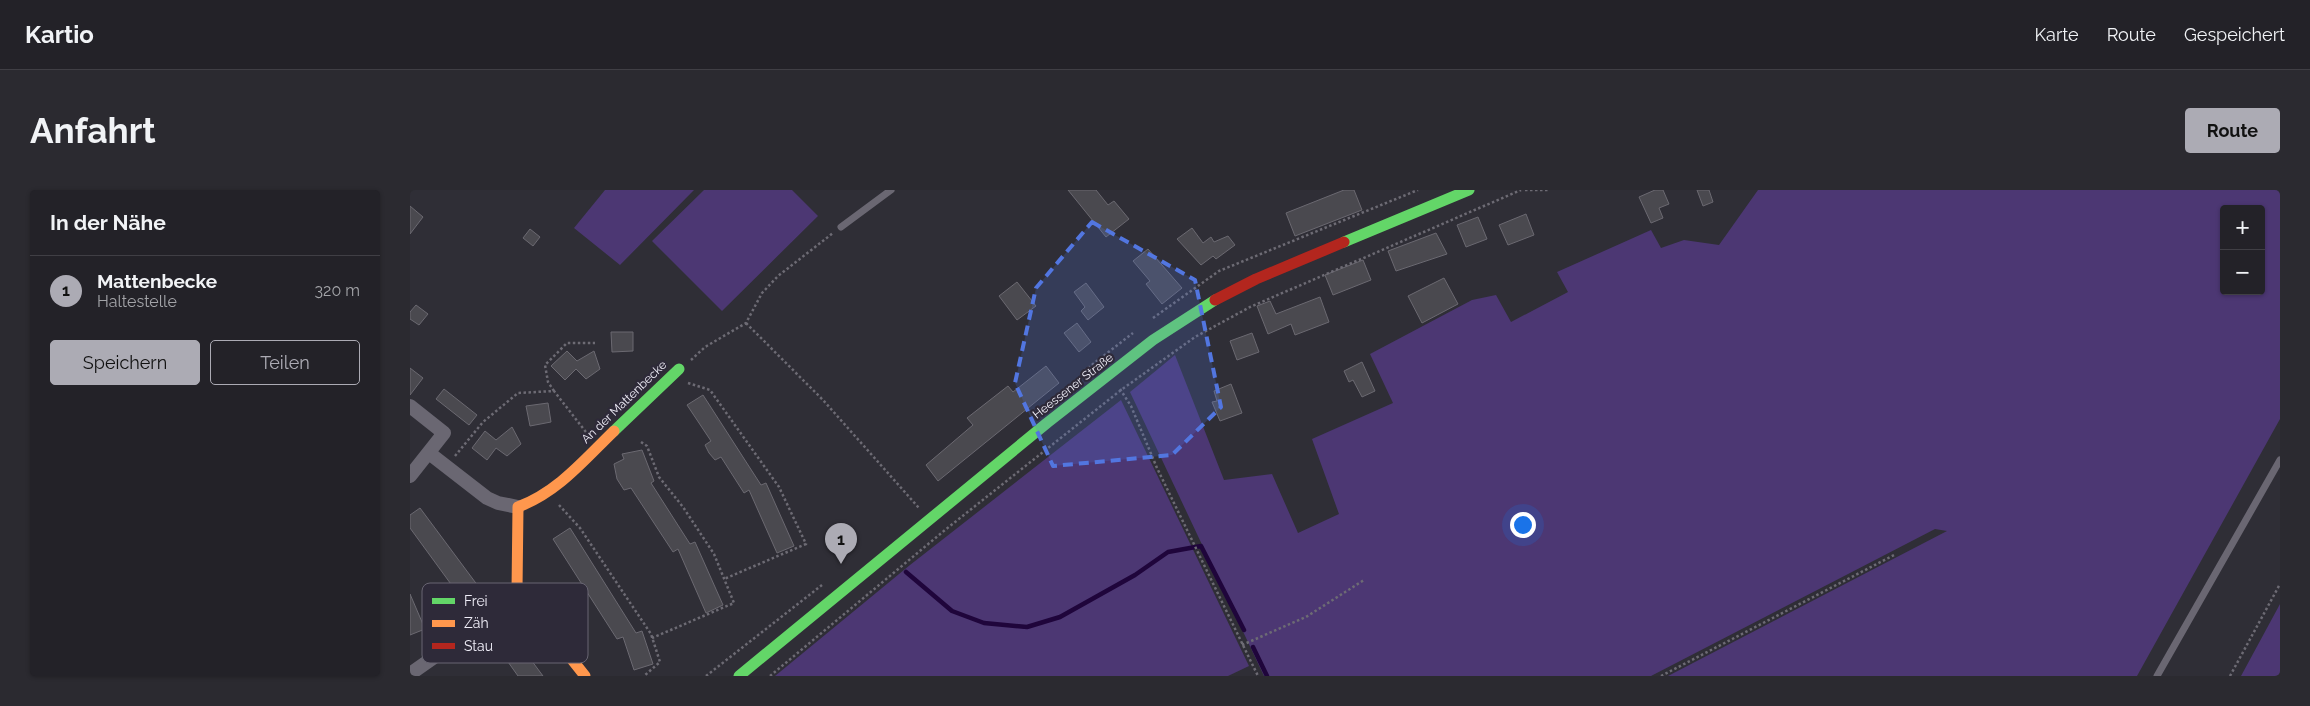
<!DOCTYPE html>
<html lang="de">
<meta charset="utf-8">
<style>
body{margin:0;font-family:Raleway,sans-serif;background:#2b2a30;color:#f1f3f6}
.controls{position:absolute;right:15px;top:15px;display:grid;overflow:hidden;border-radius:5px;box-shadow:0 1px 4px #0004}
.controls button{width:45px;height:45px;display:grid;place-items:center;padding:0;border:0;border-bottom:1px solid #403f45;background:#232228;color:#f1f3f6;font:25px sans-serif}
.you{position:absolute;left:1112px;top:334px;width:18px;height:18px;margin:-12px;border:4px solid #fff;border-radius:50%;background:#1a73e8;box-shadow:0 0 0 8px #1a73e833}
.badge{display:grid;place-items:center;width:32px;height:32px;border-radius:50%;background:#acabb4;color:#111;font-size:16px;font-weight:700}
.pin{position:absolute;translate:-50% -41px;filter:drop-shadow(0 1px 2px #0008)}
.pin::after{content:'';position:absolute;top:26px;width:18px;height:15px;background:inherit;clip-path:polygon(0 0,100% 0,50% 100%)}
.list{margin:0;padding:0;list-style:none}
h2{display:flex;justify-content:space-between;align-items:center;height:65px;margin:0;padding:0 20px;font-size:21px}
h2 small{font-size:16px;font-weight:400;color:#a3a4a8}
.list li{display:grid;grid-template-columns:32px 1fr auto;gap:15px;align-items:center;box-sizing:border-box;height:70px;padding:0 20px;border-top:1px solid #403f45}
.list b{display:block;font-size:19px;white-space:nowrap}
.list p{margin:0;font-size:16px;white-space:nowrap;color:#a3a4a8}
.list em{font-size:16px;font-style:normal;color:#a3a4a8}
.actions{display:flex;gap:10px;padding:15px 20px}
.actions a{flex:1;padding:11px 0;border:1px solid #acabb4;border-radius:5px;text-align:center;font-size:18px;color:#acabb4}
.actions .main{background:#acabb4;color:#111}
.map{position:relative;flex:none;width:1870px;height:486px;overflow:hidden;border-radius:5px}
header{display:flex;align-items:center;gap:30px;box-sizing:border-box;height:70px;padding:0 25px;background:#232228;border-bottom:1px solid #403f45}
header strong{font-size:24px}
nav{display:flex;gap:28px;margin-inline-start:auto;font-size:18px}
.intro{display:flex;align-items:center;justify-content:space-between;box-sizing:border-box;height:120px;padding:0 30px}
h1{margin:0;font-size:35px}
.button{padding:12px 22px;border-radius:5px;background:#acabb4;color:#111;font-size:18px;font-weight:700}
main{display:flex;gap:30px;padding:0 30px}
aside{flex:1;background:#232228;border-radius:5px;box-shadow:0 1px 4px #0004}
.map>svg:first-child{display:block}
.green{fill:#4c3773;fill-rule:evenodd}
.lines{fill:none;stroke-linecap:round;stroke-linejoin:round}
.stream{stroke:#1f053b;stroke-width:4.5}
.building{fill:#4a494f;stroke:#6b6971}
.path{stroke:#6d6b74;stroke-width:2.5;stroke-dasharray:2.5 2.5;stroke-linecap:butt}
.lane{stroke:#6a6772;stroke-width:7}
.street{stroke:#6a6772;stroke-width:14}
.fast{stroke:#63d668;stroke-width:11}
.slow{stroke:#ff974d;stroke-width:11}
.jam{stroke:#b3261e;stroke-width:11}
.marked{fill:#5276e0;fill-opacity:0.2;stroke:#5276e0;stroke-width:4;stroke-dasharray:10 6;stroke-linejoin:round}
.labels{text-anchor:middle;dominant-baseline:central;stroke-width:4.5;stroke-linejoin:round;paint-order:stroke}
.street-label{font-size:12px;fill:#f0eef8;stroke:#2e2a39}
.key{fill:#2e2a39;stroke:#686572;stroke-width:1}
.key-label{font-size:14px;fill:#f0eef8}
</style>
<header>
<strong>Kartio</strong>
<nav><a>Karte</a><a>Route</a><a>Gespeichert</a></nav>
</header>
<div class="intro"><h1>Anfahrt</h1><a class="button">Route</a></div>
<main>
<aside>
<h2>In der Nähe<small></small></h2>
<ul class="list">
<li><span class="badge">1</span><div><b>Mattenbecke</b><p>Haltestelle</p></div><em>320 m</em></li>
</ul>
<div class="actions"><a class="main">Speichern</a><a>Teilen</a></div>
</aside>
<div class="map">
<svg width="1870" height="486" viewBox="0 0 1870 486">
<rect width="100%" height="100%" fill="#2f2e36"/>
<path class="green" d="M195 0H284L210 75 164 38Z
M294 0H382L408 26 312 121 242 51Z
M1348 0H1870V229L1727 486H1258L1537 341 1525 339 1241 486H854L720 202 765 165 814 290 862 284 888 343 929 324 902 249 983 213 960 164 1062 110 1086 105 1101 132 1158 102 1147 82 1241 40 1251 58 1274 50 1309 55ZM1814 19H1851V101H1814Z
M711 210 839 476 818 486H365L500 375Z
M1870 414V486H1831Z"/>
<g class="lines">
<path class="stream" d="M496 382 542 421 574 433 617 437 650 427 725 385 758 362 791 356 834 440
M843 457 857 486"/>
</g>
<path class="building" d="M658 0H686L698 15 704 11 719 29 696 47Z
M934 0H944L952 20 885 46 876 23Z
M1245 0H1253L1259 14 1249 18 1253 28 1241 33 1229 7Z
M1287 0H1299L1303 12 1293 16Z
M0 16 13 27 0 44Z
M1116 24 1124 45 1098 55 1089 35Z
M1068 27 1077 49 1056 57 1047 35Z
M782 38 793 53 801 47 804 52 818 46 825 55 806 69 803 66 791 75 767 49Z
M120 39 130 47 123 56 113 48Z
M1026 43 1037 64 986 81 978 61Z
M738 59 772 98 752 114 736 94 740 91 723 71Z
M953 70 961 90 923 105 915 85Z
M1034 88 1048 114 1012 133 998 106Z
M607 92 626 116 607 130 589 106Z
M676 93 694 117 678 130 671 121 675 117 664 102Z
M910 107 919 132 885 145 881 134 858 144 847 116 860 111 866 124Z
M6 115 18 124 9 135 0 129V122Z
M667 133 681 152 669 162 654 143Z
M201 142H223V161L202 162Z
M842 143 849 162 827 170 820 151Z
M157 161 167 171 184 161 190 179 176 189 166 179 155 190 141 176Z
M952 172 965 201 952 207 943 190 939 192 934 181Z
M636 176 649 193 528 291 516 275 563 235 557 228 598 196 603 202Z
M0 178 13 188 0 205Z
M821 194 832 223 810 231 802 212 807 211 804 201Z
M34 199 67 225 59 235 26 209Z
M293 205 351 295 356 293 384 356 367 363 339 300 334 303 311 267 305 270 299 263 295 255 301 251 277 215Z
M138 213 141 232 120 236 116 216Z
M102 237 111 254 97 266 86 258 77 270 62 258 75 241 86 250Z
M232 260 244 291 241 293 280 354 285 352 313 415 296 423 268 359 263 362 221 298 214 300 207 289 204 274 214 269 212 264Z
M10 318 71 400 54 412 0 338V325Z
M160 338 226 443 232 441 243 474 224 480 213 447 207 449 143 349Z
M0 404 15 439 0 445Z
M107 451 133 486H108L91 462Z"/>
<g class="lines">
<path class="path" d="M1115 0H1138
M743 128 809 81 1008 0
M336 133 413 210 509 318
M281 170 295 157 336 133 352 103 368 86 423 43
M674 181 723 143
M278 193 300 200 369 297 396 354 314 389
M710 199 721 216 747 278 848 486
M144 201 138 192 135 175 157 153H185
M231 252 237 256 249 287 273 317 304 364 324 413 242 448
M45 266 73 232 108 203 144 201 179 246
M149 315 170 338 241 444 250 472 234 486
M832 455 896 427 954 390
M296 486 412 395
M360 486 535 340 711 200 785 147 840 117 1111 0
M1251 486 1486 364
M1820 486 1870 394"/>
<path class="lane" d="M431 37 481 0
M1747 486 1870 270"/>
<path class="street" d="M0 216 34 243 0 286
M19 263 77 308 88 313 108 317
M0 484 111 406"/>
<path class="fast" d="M934 52 1059 0
M204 241 269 179
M329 486 637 233 743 150 805 110"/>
<path class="slow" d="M175 486 107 400 108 317C148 302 174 270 204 241"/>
<path class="jam" d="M805 110 846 89 934 52"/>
</g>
<path class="marked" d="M682 32 785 90 811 217 762 265 643 276 605 193 626 98Z"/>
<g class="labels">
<g class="street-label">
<text transform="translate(663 196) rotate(-38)">Heessener Straße</text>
<text transform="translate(214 212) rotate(-44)">An der Mattenbecke</text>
</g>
</g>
<rect x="12" y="393" width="166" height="80" rx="8" class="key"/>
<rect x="22" y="408" width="23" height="6" fill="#63d668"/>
<rect x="22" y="430" width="23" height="7" fill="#ff974d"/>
<rect x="22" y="453" width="23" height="6" fill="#b3261e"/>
<g class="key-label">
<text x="54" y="416">Frei</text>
<text x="54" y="438">Zäh</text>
<text x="54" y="461">Stau</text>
</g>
</svg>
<div class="controls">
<button>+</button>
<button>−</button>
</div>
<div class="you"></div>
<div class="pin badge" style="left:431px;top:374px">1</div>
</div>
</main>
